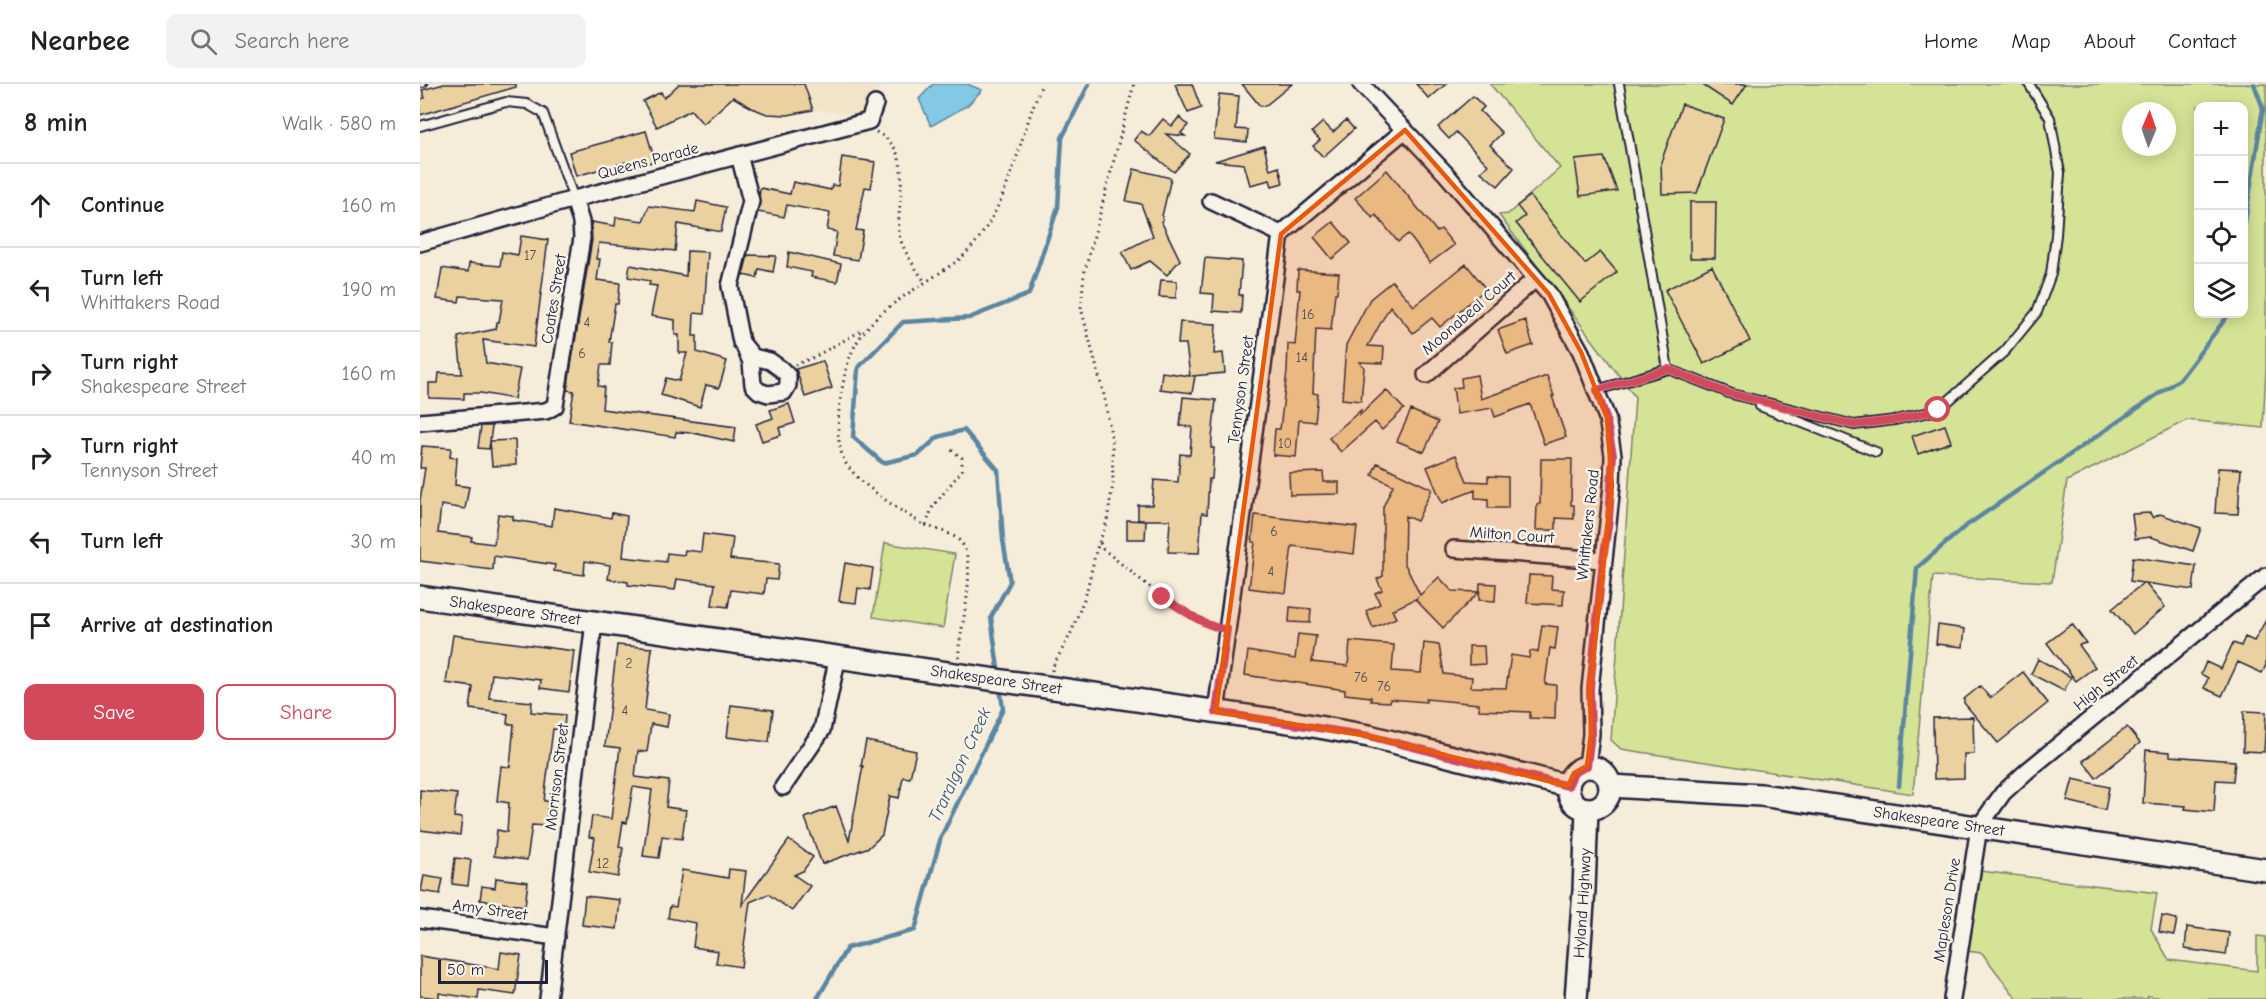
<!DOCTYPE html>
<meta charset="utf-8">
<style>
body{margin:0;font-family:"Comic Neue",sans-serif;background:#f2f2f2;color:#202124}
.controls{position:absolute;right:18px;top:18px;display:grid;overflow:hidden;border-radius:12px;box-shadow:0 3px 15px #0003}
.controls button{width:54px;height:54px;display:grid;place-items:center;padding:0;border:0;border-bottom:2px solid #e0e0e0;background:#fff;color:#202124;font:30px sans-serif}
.compass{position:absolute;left:1702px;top:18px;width:54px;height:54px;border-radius:50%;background:#fff;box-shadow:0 3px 15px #0003;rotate:2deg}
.scale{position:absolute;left:18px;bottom:15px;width:110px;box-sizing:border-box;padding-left:6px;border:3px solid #22223b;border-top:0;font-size:16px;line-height:21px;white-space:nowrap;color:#22223b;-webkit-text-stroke:4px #f7f3e8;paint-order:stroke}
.stop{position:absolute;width:18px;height:18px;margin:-14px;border:4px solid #d1495b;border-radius:50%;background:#fff}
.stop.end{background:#d1495b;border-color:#fff;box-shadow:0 2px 6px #0008}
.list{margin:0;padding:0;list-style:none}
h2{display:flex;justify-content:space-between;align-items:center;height:78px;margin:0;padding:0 24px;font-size:26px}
h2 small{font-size:20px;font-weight:400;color:#757577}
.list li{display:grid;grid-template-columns:39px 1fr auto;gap:18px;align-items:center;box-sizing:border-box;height:84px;padding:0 24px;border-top:2px solid #e0e0e0}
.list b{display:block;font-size:22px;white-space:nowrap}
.list p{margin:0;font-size:20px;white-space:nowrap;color:#757577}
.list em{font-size:20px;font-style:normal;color:#757577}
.actions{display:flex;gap:12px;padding:18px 24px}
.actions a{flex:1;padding:14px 0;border:2px solid #d1495b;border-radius:12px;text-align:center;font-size:21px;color:#d1495b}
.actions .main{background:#d1495b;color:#fff}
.icon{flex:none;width:33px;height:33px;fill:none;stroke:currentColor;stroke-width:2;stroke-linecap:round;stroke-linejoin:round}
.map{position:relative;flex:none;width:1846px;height:915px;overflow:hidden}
header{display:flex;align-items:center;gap:36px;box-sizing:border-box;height:84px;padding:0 30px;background:#fff;border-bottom:2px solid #e0e0e0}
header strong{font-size:28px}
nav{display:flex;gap:33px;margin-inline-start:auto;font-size:21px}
.search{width:420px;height:54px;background:#f2f2f2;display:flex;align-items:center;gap:15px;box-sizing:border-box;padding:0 21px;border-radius:12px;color:#757577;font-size:22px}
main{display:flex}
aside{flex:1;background:#fff}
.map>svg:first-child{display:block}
.built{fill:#f2e4c9}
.green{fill:#d5e396;stroke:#7c8268;stroke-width:1.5;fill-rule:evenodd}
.water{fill:#83c8e4;stroke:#5c86a0;stroke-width:1.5}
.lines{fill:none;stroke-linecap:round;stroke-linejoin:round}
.stream{stroke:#5c86a0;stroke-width:4.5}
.building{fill:#ebd1a0;stroke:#22223b;stroke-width:1.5}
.lane-casing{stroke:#22223b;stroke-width:12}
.street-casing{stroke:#22223b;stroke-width:20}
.secondary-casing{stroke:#22223b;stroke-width:26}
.path{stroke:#22223b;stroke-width:3;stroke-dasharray:1.5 4.5;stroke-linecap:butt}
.lane{stroke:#f7f3e8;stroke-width:8}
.street{stroke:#f7f3e8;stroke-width:15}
.secondary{stroke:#f7f3e8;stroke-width:21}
.rail-casing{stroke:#22223b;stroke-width:7}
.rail{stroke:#f7f3e8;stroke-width:4.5;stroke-dasharray:14;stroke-linecap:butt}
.route{stroke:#d1495b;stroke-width:8}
.marked{fill:#e8590c;fill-opacity:0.2;stroke:#e8590c;stroke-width:4.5;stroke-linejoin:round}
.labels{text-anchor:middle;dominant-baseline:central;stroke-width:5;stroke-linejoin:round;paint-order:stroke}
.number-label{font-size:14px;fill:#544e54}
.street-label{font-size:16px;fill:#22223b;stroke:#f7f3e8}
.water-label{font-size:18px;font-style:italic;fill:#3f546e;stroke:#f7f3e8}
</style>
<header>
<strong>Nearbee</strong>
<div class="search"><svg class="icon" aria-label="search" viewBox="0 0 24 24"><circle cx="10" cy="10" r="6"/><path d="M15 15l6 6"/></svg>Search here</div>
<nav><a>Home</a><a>Map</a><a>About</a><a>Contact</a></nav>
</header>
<main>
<aside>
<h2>8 min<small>Walk · 580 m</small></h2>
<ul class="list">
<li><svg class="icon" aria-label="ahead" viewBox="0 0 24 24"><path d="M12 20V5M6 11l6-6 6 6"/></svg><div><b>Continue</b></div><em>160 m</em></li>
<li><svg class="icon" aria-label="left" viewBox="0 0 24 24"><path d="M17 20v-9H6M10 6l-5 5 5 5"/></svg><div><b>Turn left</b><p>Whittakers Road</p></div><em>190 m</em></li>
<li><svg class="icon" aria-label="right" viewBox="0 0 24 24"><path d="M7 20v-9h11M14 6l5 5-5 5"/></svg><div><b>Turn right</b><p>Shakespeare Street</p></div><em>160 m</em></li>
<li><svg class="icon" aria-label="right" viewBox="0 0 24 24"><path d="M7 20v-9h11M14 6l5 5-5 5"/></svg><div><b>Turn right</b><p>Tennyson Street</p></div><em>40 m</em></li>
<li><svg class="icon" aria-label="left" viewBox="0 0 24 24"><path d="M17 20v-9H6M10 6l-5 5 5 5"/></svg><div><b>Turn left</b></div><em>30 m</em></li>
<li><svg class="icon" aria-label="arrive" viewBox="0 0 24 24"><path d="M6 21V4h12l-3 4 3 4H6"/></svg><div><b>Arrive at destination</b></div></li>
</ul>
<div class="actions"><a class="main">Save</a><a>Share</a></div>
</aside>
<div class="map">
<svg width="1846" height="915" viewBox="0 0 1846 915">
<rect width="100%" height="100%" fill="#f5ecda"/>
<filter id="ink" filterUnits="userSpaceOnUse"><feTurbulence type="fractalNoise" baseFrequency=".0167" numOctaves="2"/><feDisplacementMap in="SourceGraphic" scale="12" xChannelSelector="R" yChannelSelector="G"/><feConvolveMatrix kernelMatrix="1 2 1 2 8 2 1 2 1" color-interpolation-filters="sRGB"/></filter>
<g filter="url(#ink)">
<path class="built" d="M384 0H461L444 31 393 26Z"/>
<path class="green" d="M1070 0H1846V284L1843 344 1767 336 1647 397 1632 498 1513 492 1493 710 1201 665 1191 656 1215 313 1079 131 1088 130 1140 84ZM1778 22H1824V230H1778ZM1711 27H1747V63H1711Z
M465 459 535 470 523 544 453 533Z
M1552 786 1737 809 1731 845 1749 876 1837 887V852L1846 853V915H1755L1728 912 1727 915H1597L1562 869 1539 866Z"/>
<path class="water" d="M513 0H547L562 6 548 21 511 42 499 15Z"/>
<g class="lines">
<path class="stream" d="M1824 144 1843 24 1834 0
M579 592 571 533 590 498 583 456 578 386 544 346 518 353 498 371 463 379 433 353 438 284 483 238 549 234 609 210 638 123 642 54 669 0
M1479 702 1497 484 1543 444 1760 295 1809 230
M397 915 427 864 495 846 521 753 583 625 580 603"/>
</g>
<path class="building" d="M24 0H96V3L0 31V15L5 14 2 6Z
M259 0H384L393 26 368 31 347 30 332 24 313 13 283 40 271 26 237 43 223 17 241 8 244 14Z
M755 0H772L781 24 768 29Z
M822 0H872L845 22H840Z
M996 0H1026L1009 15Z
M1281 0H1327L1313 21Z
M799 10 819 12 816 45 828 46 827 58 794 55Z
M1053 12 1064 23 1060 27 1082 49 1070 61 1094 84 1078 102 1061 88 1068 81 1036 48 1029 55 1018 43Z
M1262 20 1304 35 1277 109 1242 110 1241 78Z
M759 33 768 41 761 49 765 52 746 50 770 70 754 88 714 56 721 47 729 52 743 35 752 42Z
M926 36 934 45 903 73 893 62 900 56 892 48 903 38 913 48Z
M226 47 235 77 208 85 206 78 156 92 149 68Z
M844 62 850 86 859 83 863 99 852 102 850 96 830 101 824 80 795 77Z
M422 73 455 78 451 104 445 103 436 146 443 147 438 176 413 172 417 148 407 146 410 129 367 121 364 133 338 128 340 104 370 110 373 98 411 106 412 101 418 102Z
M1184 73 1197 107 1160 112 1155 76Z
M714 85 751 94 742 132 743 136 741 137 760 176 747 191 730 177 711 186 702 168 733 152 721 120 706 117Z
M967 86 1017 148 1021 145 1034 161 1010 179 988 150 978 158 956 131 953 134 935 114Z
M1110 112 1165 180 1180 168 1197 188 1160 218 1096 139 1105 132 1097 122Z
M277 117 306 123 301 148 258 140 255 167 179 159 176 175H180L177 196 200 199 198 220H195L189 258H192L190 281H181L178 302 184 303 182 325 316 343 314 358 273 349 256 348 255 353 149 337 154 307 147 306 172 156 171 138 195 142 196 133 223 137 229 122 275 128Z
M1270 118H1296L1295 174H1270Z
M913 138 931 159 912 175 894 153Z
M101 152 128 156 114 263 63 256 66 279 100 285 94 315 61 309H44V315L9 314V299H18L19 289 42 290 38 253 76 245 77 238H79L83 215 40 212 39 218 17 215 22 184 48 188 49 179 80 182 82 168 98 171Z
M267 167 288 168 284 230 274 229 273 252H277V268L307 277 299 304 286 301 280 323 241 311 246 294 259 297 267 269H259V251H255V236L231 232 237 202 229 201 230 197 208 193 210 181 266 192Z
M369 168 421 180 417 198 391 193 392 188 367 183Z
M328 171 356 172 353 188 339 185 337 194 323 191Z
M785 174 822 177 819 211H822L821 229 793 227 794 210 781 209Z
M1046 180 1066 205 1020 243 1012 234 993 249 970 222 948 262 964 263 963 279 939 278 944 283 941 317 922 315 926 261 950 215 972 197 994 222Z
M1292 182 1330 257 1284 280 1245 206Z
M878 186 919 189 917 209H915L911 246 896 245 893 309 898 310 895 338 879 336 876 373 853 371 855 345H860L867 287 868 260 875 261 880 206H877Z
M741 196 757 197 756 214 739 213Z
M1105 236 1113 261 1087 270 1078 246Z
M760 238 796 240 794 270 803 269 805 289 772 292H775L772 309 740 305 742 288 770 292 766 260H758Z
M403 277 412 304 385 313 376 285Z
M1057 291 1061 315 1127 292 1134 312H1132L1146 353 1124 360 1110 320 1075 333 1072 324 1037 330 1033 304 1042 303 1041 294Z
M966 306 984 325 962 346 955 338 921 368 909 354 941 326 940 331Z
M763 313 796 316 791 364H794L792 395H789L787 430 782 429 779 469 748 468 750 436H718V421H732L734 396 758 398 760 370 770 371 772 343 760 342Z
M369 320 375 339 359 344 361 351 342 357 336 340 353 334 350 326Z
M991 326 1018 338 1004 368 977 357Z
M1525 341 1531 358 1498 370 1492 352Z
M61 342H72L69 365 58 364Z
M95 356 96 381 72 382 70 357Z
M2 362 31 364 30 373 37 374 35 401 49 403 45 425 21 421 18 449 52 453 51 457 74 460 78 430 93 432V436L132 442 134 424 191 434 192 429 207 432 203 473 246 478 247 469 264 471 265 466 281 468 283 450 313 454 310 475 359 480 357 496 346 495 344 510 311 506 308 523 292 521 295 500 257 495 255 506 208 501V498L188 495 190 481 165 477 164 491 134 487 135 481 74 472 73 486 0 477V416L5 384H0Z
M1036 371 1047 397 1068 398V392L1088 393V424H1068V415L1055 414V406L1022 419 1007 383Z
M1121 375H1152L1151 421H1154V435L1136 434V446H1116L1117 420H1120Z
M957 379 1012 405 997 437 985 432 984 478 1000 511 1019 493 1032 507 1059 508 1023 544 996 516 997 514 972 526 976 534 953 544 946 527 960 520 955 509 962 506 957 495 963 492V423L973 401 952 391Z
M1798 384 1821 385 1818 430 1795 429Z
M903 388 904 398H919V410L870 411 869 389Z
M1730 429 1733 434 1740 430 1781 444 1773 467 1731 453 1715 455 1712 430Z
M835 431 937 443 934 470 872 462 866 509 829 504 835 458H832Z
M707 436 726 437 725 455H707Z
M1713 473 1776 482 1773 506 1725 499 1745 523 1713 550 1692 525 1723 499 1710 497Z
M425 479 453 484 450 506 438 504 436 519 419 517Z
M1109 491 1132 492 1131 505 1144 506 1143 521 1107 519Z
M1060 499 1076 500 1075 517 1059 516Z
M870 523 891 525 890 539 869 538Z
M1846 536V581L1842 589 1818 578 1802 612 1784 604 1788 594 1781 590 1786 578 1801 585 1813 559 1821 562 1825 553 1834 557Z
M1652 540 1666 559 1659 561 1675 583 1656 597 1627 559Z
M1122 541 1138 543 1135 565 1130 564 1125 600 1136 601 1135 635 1110 634V628L1059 626V620L1006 615V618L970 615V618L951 617V613L925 610V606L825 591 828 567 875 575 878 550 896 552 892 578 928 582 930 557 974 561 972 587 1001 589 1004 559 1019 561 1024 590 1052 593 1051 603 1086 604 1091 571 1109 574 1110 567 1118 568Z
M1518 541 1545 545 1543 563 1516 560Z
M33 551 154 567 149 608 120 604 121 596 72 590 69 614 112 618 111 628 145 631 144 646 133 645 124 717H128L126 742 112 741 107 776 74 772 77 746 87 748 89 719 77 717 81 682 90 683 94 640H87L88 630 50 625 53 603 26 599Z
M197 561 232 564 225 626 249 630 247 643 231 640 227 668 218 667 215 693 249 697 246 723 266 726 262 755 242 752 239 774 223 772 232 706 213 703 207 739 203 738 199 763 203 764 198 793 169 788 175 754 169 753 172 732 191 735 194 710 200 664 185 662Z
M1049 562H1064L1065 580 1049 581Z
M1618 575 1651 593 1644 607 1611 590Z
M1603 588 1628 619 1578 659 1544 619V615L1560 602 1570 614Z
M311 621 353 626 349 658 307 653Z
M1824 627 1846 628 1844 668 1823 667Z
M1553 633 1554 670H1544V694L1514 695 1513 634Z
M1707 643 1720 659 1676 694 1663 677Z
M446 657 496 667 490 694 483 693 479 714 470 712 462 751 449 763 402 780 385 734 416 722 429 757 443 682H441Z
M1726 666 1750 668V672L1815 677 1813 697 1796 696 1794 728 1765 725 1766 722 1723 719Z
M1653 695 1689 703 1685 726 1647 717Z
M0 706 37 710 34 733 42 734 40 751 0 746Z
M369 756 393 773 383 787 374 791 390 802 372 827 348 810 330 818 321 883 296 879 298 867 273 863 276 839 248 834 250 822 256 823 262 786 308 794 309 785 326 787 322 821Z
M35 774 51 776 48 802 32 800Z
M4 792 23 795 20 810 1 807Z
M76 794 108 798 105 822 60 816 62 802 75 804Z
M165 812 200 816 197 845 162 841Z
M1742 832 1757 835 1754 851 1739 848Z
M1767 843 1809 849 1806 871 1765 865Z
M81 868 101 871 95 911 59 906 58 915 19 909V914L0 912V872L79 885Z"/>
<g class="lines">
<defs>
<path id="lane" d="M1199 0 1248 285
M0 42 86 18 107 20 123 29 154 115
M1177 306 1248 285 1312 310
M1308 309 1434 341 1475 336 1518 326 1585 267 1617 228 1631 190 1636 151 1640 89 1630 34 1609 0
M1340 322 1456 368"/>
<path id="street" d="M941 0 1026 90 1129 210 1161 268 1187 334 1193 371 1192 402 1170 605 1171 650 1167 682
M319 71 331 117 310 202 321 258 333 273 350 277 361 285 368 292V301L364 308 348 310 339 307 333 301 331 278 325 264
M791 117 861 150
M0 159 154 115 449 37 455 20
M1006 291 1115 195
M0 338 126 327 135 322 162 154 161 138 154 115
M1034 465 1183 476
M796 628 861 150 985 46
M363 703 402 646 418 572
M0 835 136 853
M128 915 174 538
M1532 915 1559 743 1583 709 1607 687 1846 492"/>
<g id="secondary">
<path id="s1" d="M0 513 876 639 949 652 1148 702"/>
<circle cx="1169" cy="704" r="21"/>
<path id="s2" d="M1191 702 1341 711 1846 786"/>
<path id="s3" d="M1156 915 1164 806 1167 725"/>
</g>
</defs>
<use href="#lane" class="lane-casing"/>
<use href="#street" class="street-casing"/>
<use href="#secondary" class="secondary-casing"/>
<path class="path" d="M456 48C496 67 476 115 479 149 480 162 497 187 505 198
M375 281 394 273 441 247
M506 441 512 424 542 386V374L529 364
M680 459 683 465 742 513 795 542
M539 574V562C543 535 555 488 544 463 536 448 518 447 505 441 484 430 434 397 424 376 413 351 420 312 426 286 438 235 481 215 521 188 528 183 537 178 543 172 590 127 597 57 622 0
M632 587V584L651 549 666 510 676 467 687 437 693 400 692 357 684 311 661 224 664 190 714 0"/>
<use href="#lane" class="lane"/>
<use href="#street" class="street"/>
<use href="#secondary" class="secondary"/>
<defs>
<path id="rail" d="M0 1 5 0"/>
</defs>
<use href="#rail" class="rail-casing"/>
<use href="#rail" class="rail"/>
</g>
</g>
<g class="lines" filter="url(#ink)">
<path class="route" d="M742 513C761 524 785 544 807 545L796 628 949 652 1148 702 1154 689 1167 682 1171 650 1170 604 1183 476 1189 436 1193 371 1186 334 1177 306 1248 285 1308 309 1434 341 1475 336 1518 326"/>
</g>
<path class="marked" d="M985 46 1129 210 1161 268 1187 334 1192 402 1170 605 1171 650 1167 682 1154 689 1148 702 949 652 796 628 861 150Z"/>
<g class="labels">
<g class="number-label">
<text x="110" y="171">17</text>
<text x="888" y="230">16</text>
<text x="167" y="238">4</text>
<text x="162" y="269">6</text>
<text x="882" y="273">14</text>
<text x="865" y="359">10</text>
<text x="854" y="447">6</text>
<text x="851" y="487">4</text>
<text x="209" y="579">2</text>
<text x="941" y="593">76</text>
<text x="964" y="602">76</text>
<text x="205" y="626">4</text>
<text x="183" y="779">12</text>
</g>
<g class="street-label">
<text transform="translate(228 77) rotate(-15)">Queens Parade</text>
<text transform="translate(134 215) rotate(-81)">Coates Street</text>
<text transform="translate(1049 229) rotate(-41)">Moonabeal Court</text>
<text transform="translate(821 306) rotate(-82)">Tennyson Street</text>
<text transform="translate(1168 441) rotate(-84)">Whittakers Road</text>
<text transform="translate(1092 451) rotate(4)">Milton Court</text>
<text stroke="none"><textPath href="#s1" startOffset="96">Shakespeare Street</textPath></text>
<text stroke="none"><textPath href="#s1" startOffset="582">Shakespeare Street</textPath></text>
<text transform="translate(1686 599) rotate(-39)">High Street</text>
<text transform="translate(137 693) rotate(-83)">Morrison Street</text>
<text stroke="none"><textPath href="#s2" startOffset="330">Shakespeare Street</textPath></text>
<text stroke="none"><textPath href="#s3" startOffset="96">Hyland Highway</textPath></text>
<text transform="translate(70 826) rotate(8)">Amy Street</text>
<text transform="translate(1527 826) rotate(-81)">Mapleson Drive</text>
</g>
<g class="water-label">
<text transform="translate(540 681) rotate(-65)">Traralgon Creek</text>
</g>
</g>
</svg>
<div class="controls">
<button>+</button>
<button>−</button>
<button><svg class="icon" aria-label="locate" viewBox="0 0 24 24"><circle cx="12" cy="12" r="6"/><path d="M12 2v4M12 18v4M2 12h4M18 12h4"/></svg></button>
<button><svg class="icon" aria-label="layers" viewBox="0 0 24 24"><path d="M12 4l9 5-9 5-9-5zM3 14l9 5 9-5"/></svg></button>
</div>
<svg class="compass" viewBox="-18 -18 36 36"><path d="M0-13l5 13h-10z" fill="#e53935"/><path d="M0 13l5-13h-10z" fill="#757577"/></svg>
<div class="scale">50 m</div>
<div class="stop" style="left:1518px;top:326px"></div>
<div class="stop end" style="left:742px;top:513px"></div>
</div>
</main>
